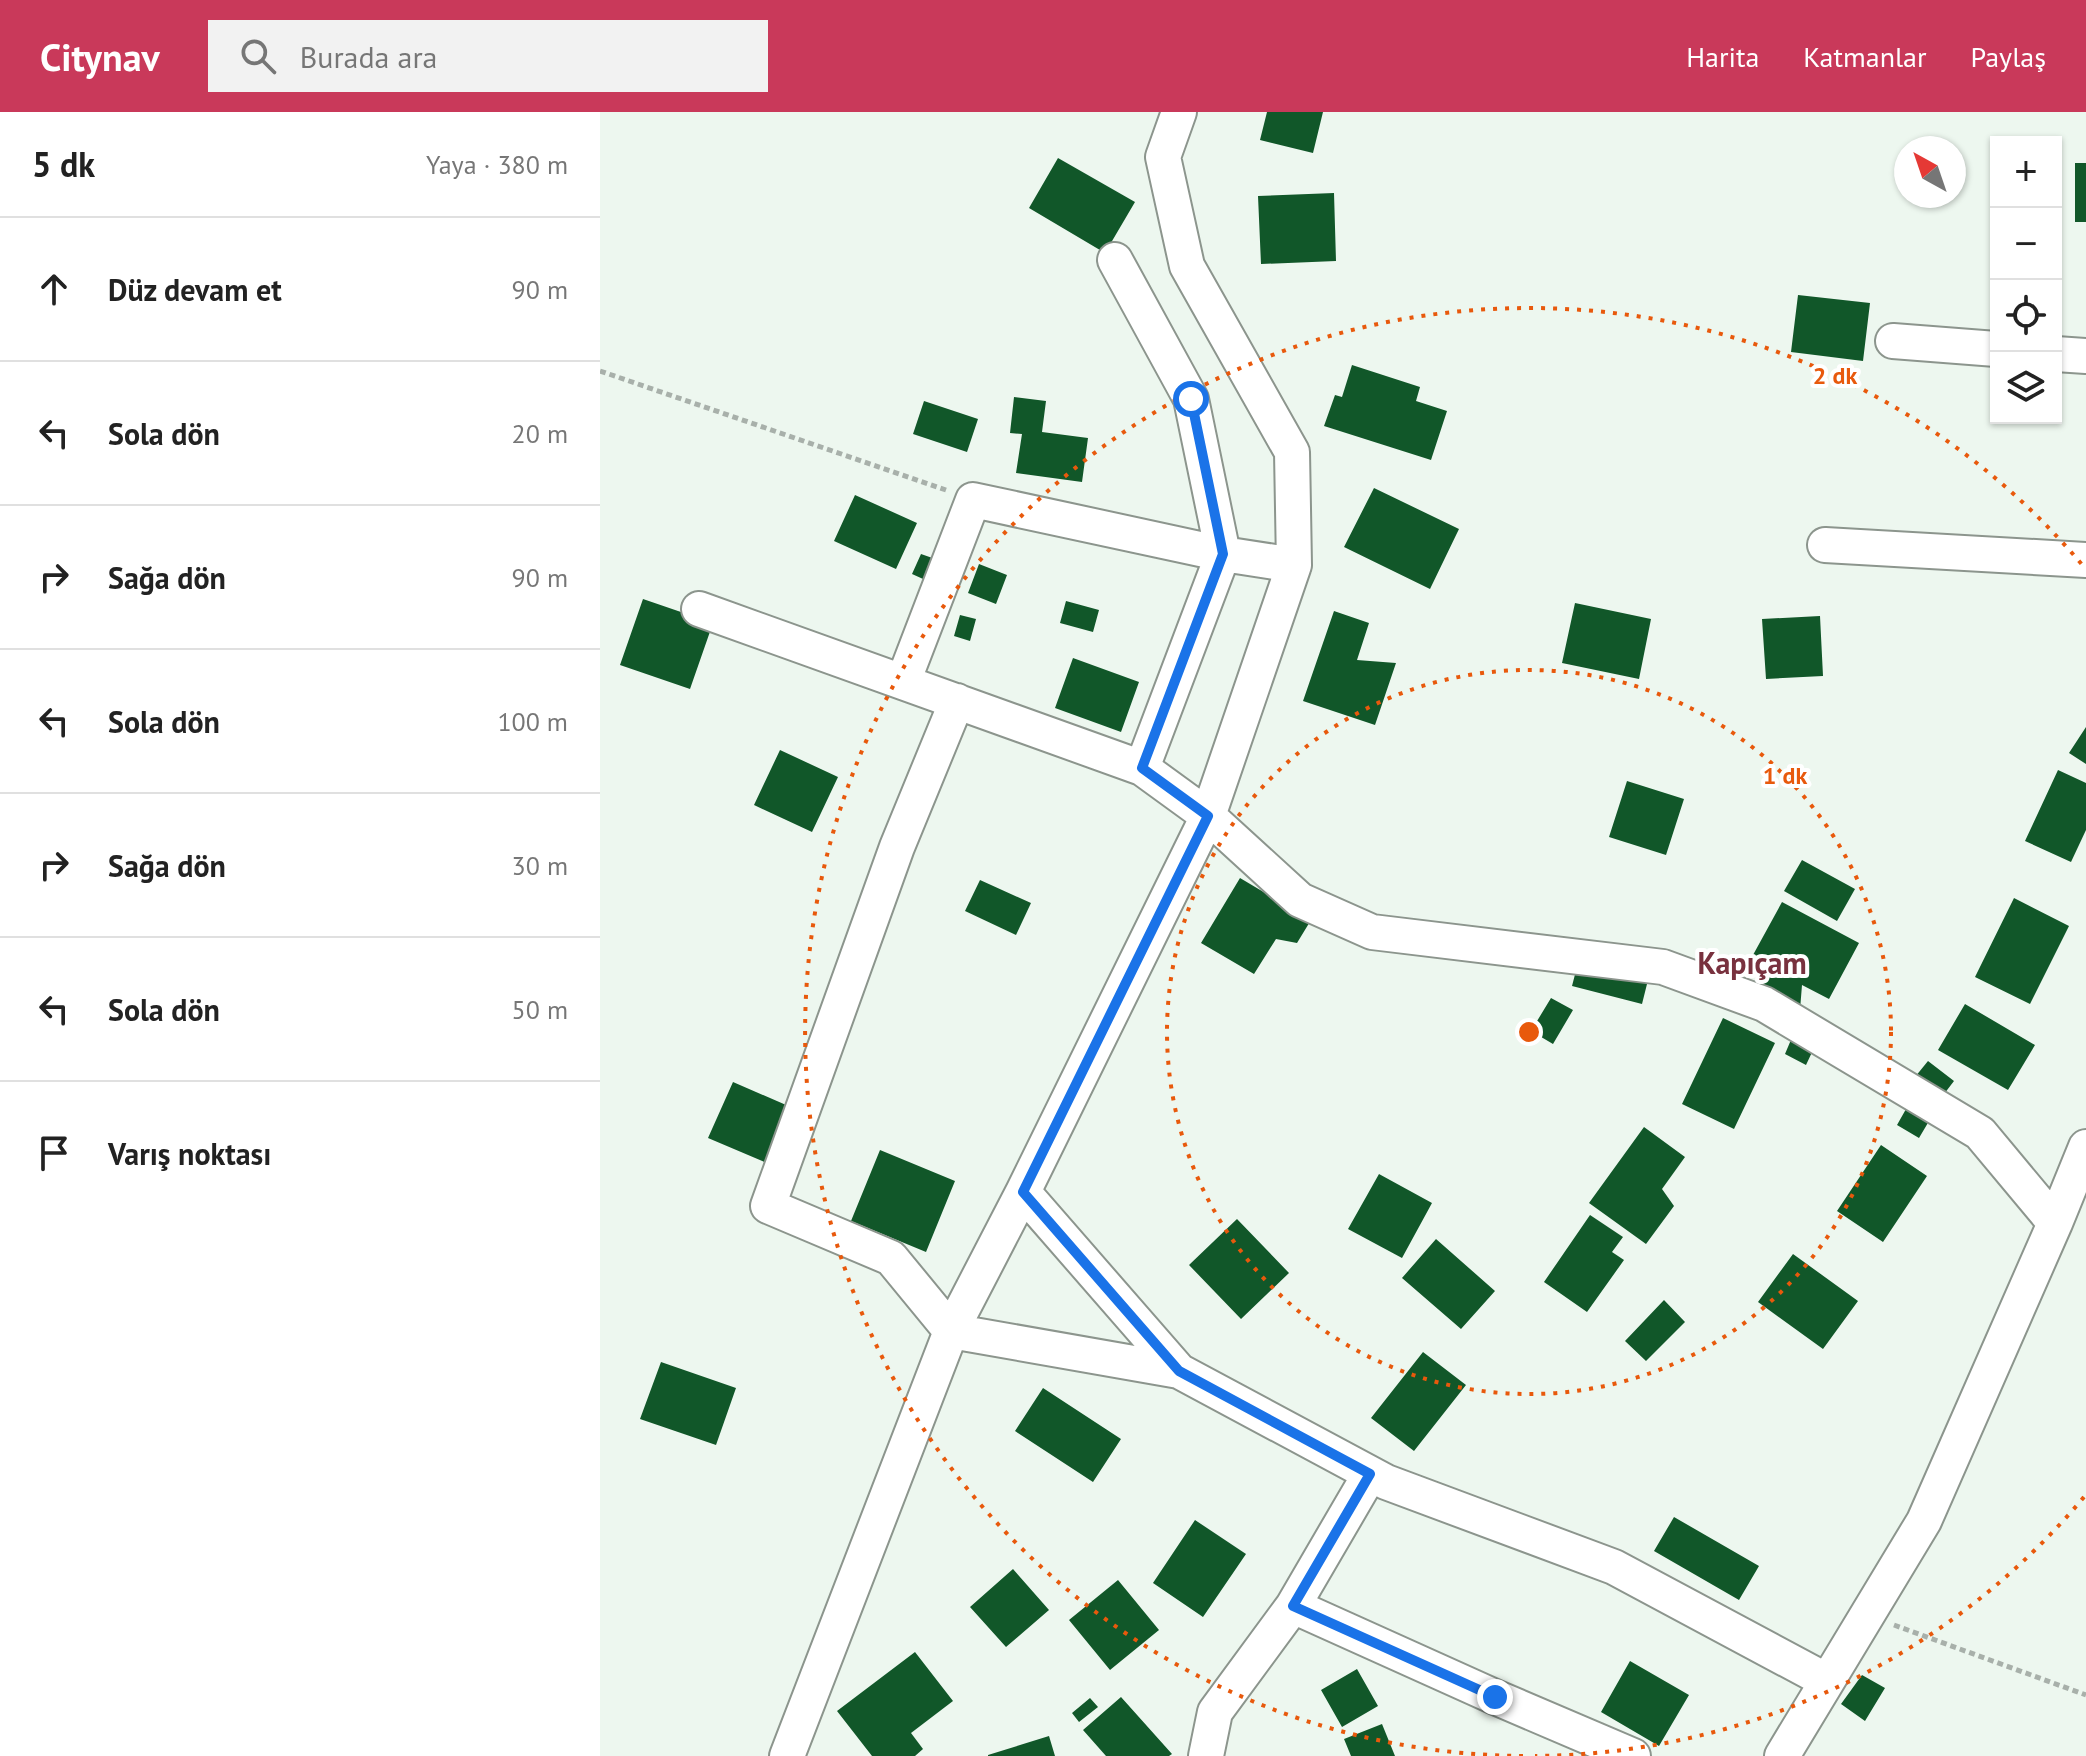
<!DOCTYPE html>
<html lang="tr">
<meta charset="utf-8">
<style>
body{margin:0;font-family:"PT Sans",sans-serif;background:#f2f2f2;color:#222}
.controls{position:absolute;right:24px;top:24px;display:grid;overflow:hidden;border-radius:0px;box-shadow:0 2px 6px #0004}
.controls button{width:72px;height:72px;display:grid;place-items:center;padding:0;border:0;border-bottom:2px solid #e0e0e0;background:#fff;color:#222;font:40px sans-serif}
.compass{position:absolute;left:1294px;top:24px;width:72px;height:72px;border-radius:50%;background:#fff;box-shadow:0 2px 6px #0004;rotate:320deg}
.stop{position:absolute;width:24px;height:24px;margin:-18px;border:6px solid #1a73e8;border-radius:50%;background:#fff}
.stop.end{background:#1a73e8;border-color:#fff;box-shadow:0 2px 8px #0008}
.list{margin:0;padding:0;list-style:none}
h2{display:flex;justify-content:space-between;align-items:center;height:104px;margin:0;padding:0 32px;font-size:34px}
h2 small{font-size:26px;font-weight:400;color:#767676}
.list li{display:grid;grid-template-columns:52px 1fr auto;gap:24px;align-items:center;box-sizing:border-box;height:144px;padding:0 32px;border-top:2px solid #e0e0e0}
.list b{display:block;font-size:30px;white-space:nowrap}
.list em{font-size:26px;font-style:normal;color:#767676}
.icon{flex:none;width:44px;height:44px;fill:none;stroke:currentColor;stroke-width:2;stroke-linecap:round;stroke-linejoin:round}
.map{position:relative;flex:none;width:1486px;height:1644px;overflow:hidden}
header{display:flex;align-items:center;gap:48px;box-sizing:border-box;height:112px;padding:0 40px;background:#c9395a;color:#fff}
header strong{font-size:38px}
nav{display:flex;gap:44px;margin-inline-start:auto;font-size:28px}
.search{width:560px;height:72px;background:#f2f2f2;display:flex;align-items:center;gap:20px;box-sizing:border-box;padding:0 28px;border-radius:0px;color:#767676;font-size:30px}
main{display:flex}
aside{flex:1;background:#fff}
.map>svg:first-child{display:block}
.building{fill:#115729}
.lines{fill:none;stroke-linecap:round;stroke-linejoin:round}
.minor-casing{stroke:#8c958d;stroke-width:38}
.path{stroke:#a8b0aa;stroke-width:5;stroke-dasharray:6 4;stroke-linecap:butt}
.minor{stroke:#fff;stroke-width:34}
.route{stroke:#1a73e8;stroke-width:10}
.ring{fill:none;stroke:#e8590c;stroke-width:4;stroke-dasharray:4 8}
.labels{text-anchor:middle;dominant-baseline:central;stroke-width:8;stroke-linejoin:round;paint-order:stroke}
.quarter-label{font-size:30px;font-weight:bold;fill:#78313e;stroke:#fff}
.centre{fill:#e8590c;stroke:#fff;stroke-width:4}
.ring-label{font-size:24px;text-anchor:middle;font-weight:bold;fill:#e8590c;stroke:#fff;stroke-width:8;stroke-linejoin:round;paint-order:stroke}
</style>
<header>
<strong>Citynav</strong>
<div class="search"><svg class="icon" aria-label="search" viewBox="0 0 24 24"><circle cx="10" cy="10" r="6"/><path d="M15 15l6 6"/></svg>Burada ara</div>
<nav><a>Harita</a><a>Katmanlar</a><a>Paylaş</a></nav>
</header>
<main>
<aside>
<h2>5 dk<small>Yaya · 380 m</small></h2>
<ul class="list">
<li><svg class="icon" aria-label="ahead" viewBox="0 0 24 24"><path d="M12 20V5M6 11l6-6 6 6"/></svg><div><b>Düz devam et</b></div><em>90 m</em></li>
<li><svg class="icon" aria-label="left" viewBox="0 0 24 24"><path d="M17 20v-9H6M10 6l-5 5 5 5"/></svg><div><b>Sola dön</b></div><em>20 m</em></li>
<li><svg class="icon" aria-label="right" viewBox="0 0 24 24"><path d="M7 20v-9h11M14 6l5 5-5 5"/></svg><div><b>Sağa dön</b></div><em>90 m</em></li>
<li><svg class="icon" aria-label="left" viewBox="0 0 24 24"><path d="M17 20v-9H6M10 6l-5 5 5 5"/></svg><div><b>Sola dön</b></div><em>100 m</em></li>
<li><svg class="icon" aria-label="right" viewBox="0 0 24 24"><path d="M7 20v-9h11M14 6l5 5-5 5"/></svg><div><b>Sağa dön</b></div><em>30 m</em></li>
<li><svg class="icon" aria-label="left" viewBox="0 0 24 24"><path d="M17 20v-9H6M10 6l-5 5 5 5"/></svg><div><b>Sola dön</b></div><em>50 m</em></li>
<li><svg class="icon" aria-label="arrive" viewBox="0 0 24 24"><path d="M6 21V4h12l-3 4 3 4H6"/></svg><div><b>Varış noktası</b></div></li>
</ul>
</aside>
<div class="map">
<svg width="1486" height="1644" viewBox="0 0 1486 1644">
<rect width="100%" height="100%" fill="#edf7ef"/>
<path class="building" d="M667 0H723L713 41 660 28Z
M458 46 535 90 505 141 429 96Z
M1475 51H1486V110H1475Z
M734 81 736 149 661 152 658 84Z
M1198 183 1270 191 1263 249 1191 240Z
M752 253 820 275 816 289 847 299 831 348 724 314 735 283 742 285Z
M414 285 446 289 442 320 488 326 482 370 416 361 422 322 410 321Z
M324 289 378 307 367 340 313 322Z
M774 376 859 417 830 477 744 435Z
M255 383 317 411 296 457 234 429Z
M321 442 341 449 332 471 312 462Z
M379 452 407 463 396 492 368 481Z
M43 487 113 511 90 577 20 553Z
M466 489 499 498 493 520 460 511Z
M975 491 1051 507 1039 567 962 551Z
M734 499 769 511 757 548 796 551 775 613 703 589Z
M360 503 376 507 370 529 354 524Z
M1220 504 1223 564 1166 567 1162 507Z
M473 546 539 570 521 620 455 596Z
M1486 615V652L1469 641Z
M180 638 238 665 212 720 154 693Z
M1458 658 1486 671V718L1471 750 1425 729Z
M1027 669 1084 687 1066 743 1009 725Z
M1202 748 1255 777 1237 809 1184 779Z
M640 766 711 808 697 831 676 827 654 862 601 831Z
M380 768 431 791 416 823 365 799Z
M1414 786 1469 814 1430 892 1375 865Z
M1182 790 1259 831 1229 887 1202 873 1200 898 1157 875 1170 851 1153 843Z
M979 847 1049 864 1042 892 972 874Z
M951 886 973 898 953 932 931 919Z
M1365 892 1435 933 1408 978 1338 938Z
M1123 906 1175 931 1134 1017 1082 992Z
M1193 923 1214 936 1206 953 1185 942Z
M1328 949 1354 969 1341 986 1315 965Z
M133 970 193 996 169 1052 108 1026Z
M1310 990 1332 1004 1319 1026 1297 1013Z
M1044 1015 1085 1045 1062 1077 1074 1094 1046 1132 989 1091Z
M1281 1033 1327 1064 1283 1130 1237 1099Z
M280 1038 355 1069 326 1140 251 1109Z
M779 1062 832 1091 802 1146 748 1117Z
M990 1103 1023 1125 1012 1140 1024 1148 987 1200 944 1170Z
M637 1107 689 1161 641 1207 589 1153Z
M836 1127 895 1179 861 1217 802 1166Z
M1193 1142 1258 1189 1223 1237 1158 1190Z
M1064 1188 1085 1210 1046 1249 1025 1229Z
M823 1240 866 1273 814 1339 771 1306Z
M61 1250 136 1276 116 1333 40 1307Z
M443 1276 521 1327 493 1370 415 1319Z
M1074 1405 1159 1454 1139 1488 1054 1439Z
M595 1408 646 1442 603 1505 553 1471Z
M413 1457 449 1498 406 1535 370 1495Z
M518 1468 559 1518 510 1558 469 1508Z
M315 1540 353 1589 311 1621 323 1637 315 1644H272L237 1599Z
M1030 1549 1089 1583 1059 1634 1001 1600Z
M757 1557 778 1594 742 1615 721 1578Z
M1262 1563 1285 1576 1265 1609 1241 1592Z
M521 1585 572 1642 569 1644H506L483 1618Z
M490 1586 498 1595 479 1610 472 1601Z
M782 1612 795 1644H751L744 1627Z
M449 1624 455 1644H388V1643Z"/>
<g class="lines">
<defs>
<path id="minor" d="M515 148 591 287 623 442 542 656
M1293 229 1396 237
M1456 242 1486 244
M1225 433 1486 448
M99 497 542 656 608 704 700 788 772 820 1063 855 1164 892 1380 1021 1455 1111
M303 570 373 388 623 442 694 453
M357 589 297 735 168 1094 291 1146 351 1219 579 1259 786 1370 1014 1455 1227 1569
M423 1080 579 1259
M693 1494 895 1585 1033 1644
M187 1644 351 1219 423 1080 608 704 694 453 692 340 587 154 563 45 579 0
M606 1644 615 1600 693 1494 770 1362
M1182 1644 1324 1409 1455 1111 1486 1035"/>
</defs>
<use href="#minor" class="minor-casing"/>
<path class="path" d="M0 259 346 378
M1294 1513 1486 1583"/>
<use href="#minor" class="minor"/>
</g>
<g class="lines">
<path class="route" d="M591 287 623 442 542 656 608 704 423 1080 579 1259 770 1362 693 1494 895 1585"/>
</g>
<g class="ring">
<circle cx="929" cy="920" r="362"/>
<path d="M1484 1385A724 724 0 0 1 935 1644M923 1644A724 724 0 1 1 1484 455"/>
</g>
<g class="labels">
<g class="quarter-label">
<text x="1152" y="850">Kapıçam</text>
</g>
</g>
<circle cx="929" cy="920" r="12" class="centre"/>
<g class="ring-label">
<text x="1235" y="272">2 dk</text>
<text x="1185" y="672">1 dk</text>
</g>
</svg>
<div class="controls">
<button>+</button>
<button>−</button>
<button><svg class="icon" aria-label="locate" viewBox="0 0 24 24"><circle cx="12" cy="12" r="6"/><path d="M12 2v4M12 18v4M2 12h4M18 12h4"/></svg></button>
<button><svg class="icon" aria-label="layers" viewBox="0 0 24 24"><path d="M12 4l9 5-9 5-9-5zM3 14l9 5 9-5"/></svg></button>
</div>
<svg class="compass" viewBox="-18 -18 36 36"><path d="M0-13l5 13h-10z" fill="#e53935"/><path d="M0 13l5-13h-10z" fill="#767676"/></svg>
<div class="stop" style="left:591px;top:287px"></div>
<div class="stop end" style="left:895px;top:1585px"></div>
</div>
</main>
